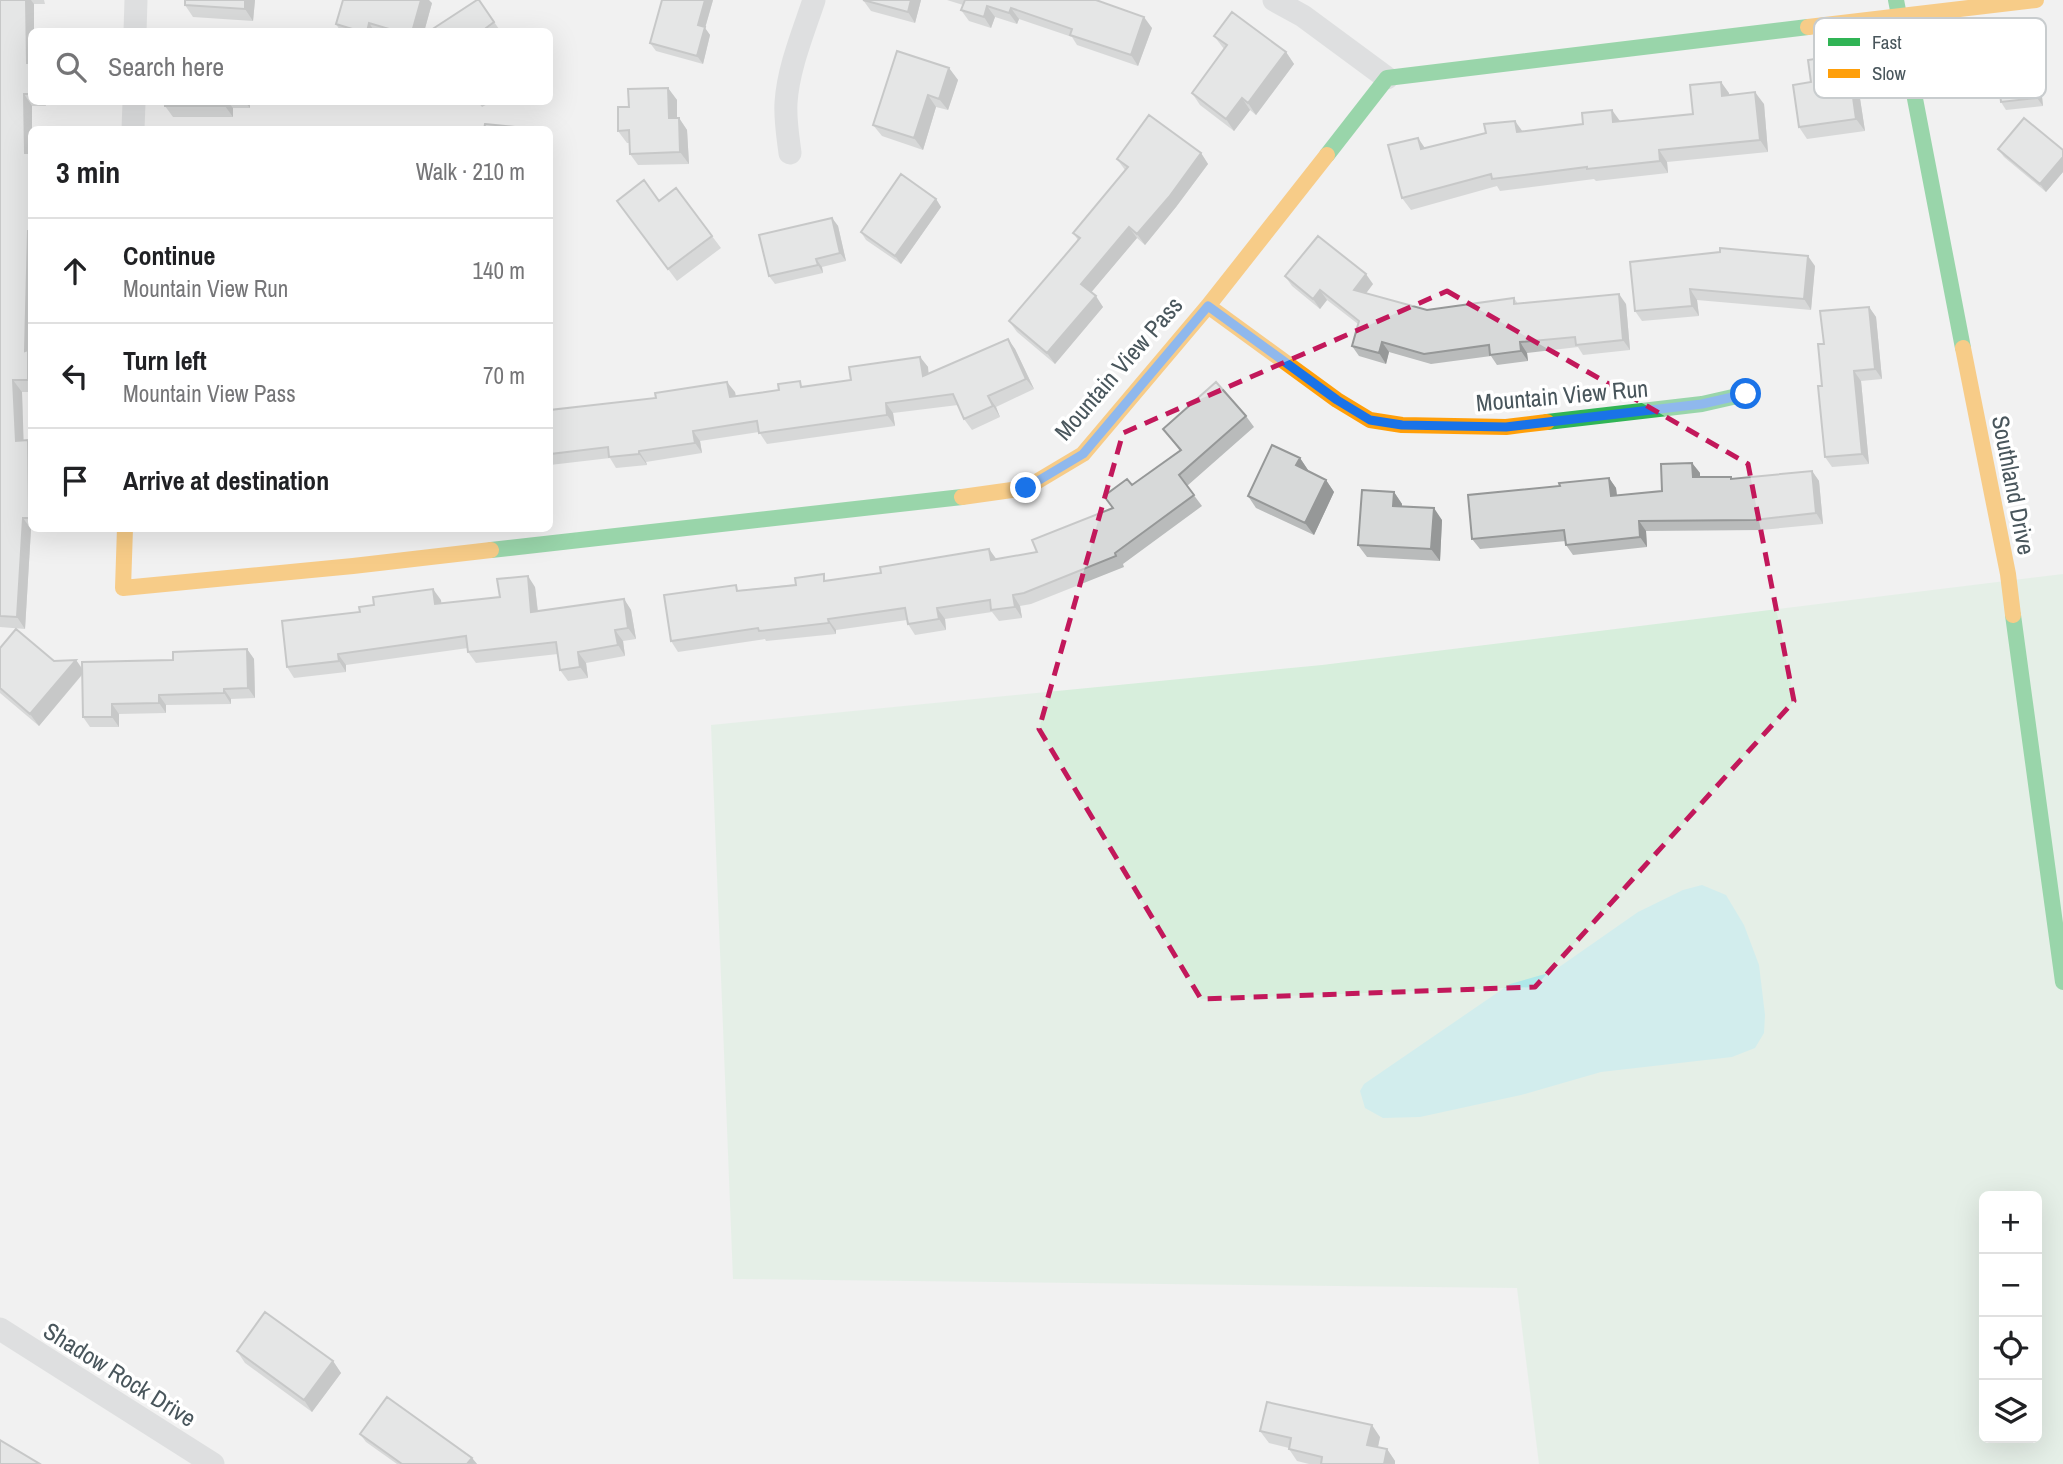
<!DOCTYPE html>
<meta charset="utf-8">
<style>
body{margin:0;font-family:"Archivo Narrow",sans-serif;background:#f6f6f6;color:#202124}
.controls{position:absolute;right:21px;bottom:21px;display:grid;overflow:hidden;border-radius:10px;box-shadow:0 7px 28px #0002}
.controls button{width:63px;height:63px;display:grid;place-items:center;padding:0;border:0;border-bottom:2px solid #e0e0e0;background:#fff;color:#202124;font:35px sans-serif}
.stop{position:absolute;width:21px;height:21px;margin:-16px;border:5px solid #1a73e8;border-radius:50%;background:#fff}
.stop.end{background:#1a73e8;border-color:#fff;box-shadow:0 2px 7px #0008}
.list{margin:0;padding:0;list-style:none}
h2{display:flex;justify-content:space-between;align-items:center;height:91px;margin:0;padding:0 28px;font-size:30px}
h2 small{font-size:23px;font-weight:400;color:#757577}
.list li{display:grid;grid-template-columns:46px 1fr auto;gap:21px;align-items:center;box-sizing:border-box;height:105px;padding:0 28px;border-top:2px solid #e0e0e0}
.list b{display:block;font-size:26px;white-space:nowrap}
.list p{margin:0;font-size:23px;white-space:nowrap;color:#757577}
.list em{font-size:23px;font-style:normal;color:#757577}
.icon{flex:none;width:38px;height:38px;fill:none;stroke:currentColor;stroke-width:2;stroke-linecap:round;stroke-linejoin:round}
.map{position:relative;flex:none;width:2063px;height:1464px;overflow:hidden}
.search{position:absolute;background:#fff;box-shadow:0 7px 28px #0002;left:28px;top:28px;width:525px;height:77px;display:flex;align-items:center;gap:18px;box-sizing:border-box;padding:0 24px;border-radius:10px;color:#757577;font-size:26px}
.panel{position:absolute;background:#fff;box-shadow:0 7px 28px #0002;left:28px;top:126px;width:525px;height:406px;border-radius:10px}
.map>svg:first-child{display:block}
.green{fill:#d7eedc;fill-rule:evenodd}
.water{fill:#aee8e9}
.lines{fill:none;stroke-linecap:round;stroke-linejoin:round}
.street{stroke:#c8cbcc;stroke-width:23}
.fast{stroke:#30b455;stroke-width:16}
.slow{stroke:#ff9f0a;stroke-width:16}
.wall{fill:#b9bbbb}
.shaded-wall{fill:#969898}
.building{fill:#d7d9d9;stroke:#969898;stroke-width:2}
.route{stroke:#1a73e8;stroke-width:9}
.marked{fill:none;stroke:#c2185b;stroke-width:5;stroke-dasharray:14 9;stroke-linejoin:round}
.labels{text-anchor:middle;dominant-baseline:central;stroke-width:7;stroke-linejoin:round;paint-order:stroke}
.street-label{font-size:24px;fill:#49565c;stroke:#fff}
.key{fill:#fff;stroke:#c8ccce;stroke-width:2}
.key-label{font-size:19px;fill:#49565c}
</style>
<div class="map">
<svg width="2063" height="1464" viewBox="0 0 2063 1464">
<rect width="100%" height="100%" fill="#f1f1f1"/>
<path class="green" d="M2063 574V1464H1539L1517 1288 733 1279 711 725 1322 665ZM1984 1196H2037V1438H1984Z"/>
<path class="water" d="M1702 885 1726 895 1744 925 1759 965 1765 1015 1764 1033 1755 1048 1732 1057 1601 1072 1521 1095 1420 1117 1383 1118 1365 1108 1360 1091 1364 1084 1510 984 1552 972 1638 912 1683 890Z"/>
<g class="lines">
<path class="street" d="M1274 0 1303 16 1387 78
M135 32 136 0
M133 130 134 102
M790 153C788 137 785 120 786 103 788 69 803 33 814 0
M0 1329 213 1464"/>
<path class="fast" d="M1896 0 1963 348
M1327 155 1387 78 1808 27
M1547 422 1702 404 1746 394
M491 550 962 497
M2013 615 2063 982"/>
<path class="slow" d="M1808 27 2036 0
M1208 306 1337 400 1370 420 1402 425 1506 427 1547 422
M1963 348 2008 574 2013 615
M962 497 1026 488 1083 454 1208 306 1327 155
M125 528 123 588 353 566 491 550"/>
</g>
<path class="wall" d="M0 0H44L45 4H34L32 32V102H45L46 106H32V392H22L23 440H28L32 446V528L37 529H31L25 629 0 627Z
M255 0 253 21 193 17 185 5Z
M479 0 501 32H432Z
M713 0 705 28 710 35 703 64 656 51 650 43Z
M863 0H921L915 23 871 11Z
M947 0H1096L1152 28 1138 66 1077 45 1072 37 1019 19 1017 24 995 17 991 28 969 21 961 10 963 5Z
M432 3 424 32H341L336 24Z
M1214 36 1286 52 1294 64 1256 115 1250 110 1234 131 1200 105 1192 93 1224 49Z
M2036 42 2043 106 2006 110 2001 102Z
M1847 54 1855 66 1865 131 1807 139 1799 127 1811 82Z
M949 68 958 80 948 110 936 107 923 150 882 136 873 125Z
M1721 82 1729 95 1764 104 1768 152 1667 162 1668 173 1596 181 1594 179 1500 191 1497 186 1411 210 1402 198 1418 138 1425 148 1523 132 1693 114Z
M668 88 677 100V118H679L687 130 689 164 638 165 630 154V143H627L618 131 629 107Z
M165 102H250V108H233V117H173L165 106Z
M478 102H491L482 107Z
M1998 149 2063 150V172L2046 192 2004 157Z
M1201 153 1208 164 1176 207 1145 245 1137 238 1091 292 1103 307 1055 364 1017 332 1009 321 1078 240 1073 233 1125 170 1117 159Z
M936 199 941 207 901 264 866 240 861 232Z
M617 201H659L712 236 721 248 677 281Z
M832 218 838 226 846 261 822 267 823 273 775 284 769 276Z
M1630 262 1815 266 1811 310 1697 300 1699 316 1642 321 1635 311Z
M1285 276 1373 284 1366 293 1427 310 1514 298 1518 304H1626L1630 350 1583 355 1578 347 1527 353 1528 361 1497 365 1491 356 1431 364 1389 352 1386 364 1359 356 1352 346 1358 324 1327 300 1320 309 1292 286Z
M1869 307 1876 317 1882 379 1861 381 1869 464 1832 467 1825 457 1822 386Z
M1008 339 1015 349 1034 389 996 407 1000 417 972 430 964 419 958 405 893 413 895 426 767 444 759 432 700 441 702 453 646 462 647 465 616 468 610 458 550 465V410L735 392 736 396 851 380 920 357 928 367V374Z
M1246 416 1254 427 1187 486 1202 506 1123 564 1124 567 1031 604 1020 606 1022 618 999 621 992 612 945 619 946 630 915 635 908 624 907 620 836 630V634L766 641 765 639 678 652 671 641 740 590 828 581 881 573 989 549 996 559 1037 552 1113 508 1132 485 1180 451 1163 429Z
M1300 458 1308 470 1307 471 1326 480 1334 492 1314 535 1256 508 1248 496Z
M1692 463 1700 473V477H1731L1733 479 1812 471 1819 481 1823 524 1761 530 1646 531 1647 547 1573 555 1566 545V541L1480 549 1472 539 1560 486 1609 478 1616 488 1617 495 1662 491Z
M1394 492 1402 504V506L1442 520 1440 561 1367 557 1358 545Z
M535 587 538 611 624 599 631 610 636 639 623 641 625 656 586 663 588 678 568 681 560 670 558 654 476 663 468 652V648L346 665V672L294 678 287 667 360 612 441 600V603L500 597Z
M0 648 54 661 76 660 82 668 173 660 247 649 254 659 255 698 231 699V704L166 705V713L119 714V727H90L83 717 82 675 39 726 0 693Z
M237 1351 333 1361 341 1373 312 1412 245 1363Z
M1260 1431 1380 1437 1378 1447 1387 1449 1395 1461V1464H1309L1297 1461 1289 1449V1448L1269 1443Z
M360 1434 472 1458 477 1464H397L366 1442Z"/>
<path class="shaded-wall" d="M26 0H31L34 4V32H32V69L27 63Z
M245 0H255L253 21 245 9Z
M421 0H429L432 3 424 32H412Z
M705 0H713L705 28 710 35 703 64 697 56 698 25Z
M911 0H921L915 23 908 12Z
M987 6 995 17 991 28 984 17Z
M1011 8 1019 19 1017 24 1009 13Z
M1144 17 1152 28 1138 66 1131 55Z
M369 23 375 32H367Z
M2031 34 2036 42 2043 106 2037 98Z
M1286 52 1294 64 1256 115 1248 103Z
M1847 54 1855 66 1865 131 1856 119Z
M949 68 958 80 948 110 939 99Z
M1721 82 1729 93 1730 107 1722 96Z
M668 88 677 100V130L669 118Z
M1755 92 1764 104 1768 152 1760 140Z
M24 94 32 106V163L25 153Z
M928 95 936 107 923 150 914 138Z
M1242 98 1250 110 1234 131 1226 119Z
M225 102H228L233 108V117L225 106Z
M245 102H250V108Z
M1612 110 1620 121 1613 122Z
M679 118 687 130 689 164 680 152Z
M1515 121 1523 132H1517Z
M1418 138 1426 150 1421 149Z
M1659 150 1667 162 1668 173 1660 161Z
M1201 153 1208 164 1176 207 1145 245 1137 234Z
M2063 157V172L2046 192 2040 184Z
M936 199 941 207 901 264 895 256Z
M832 218 838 226 846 261 840 253Z
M1129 227 1137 238 1089 295 1081 284Z
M28 231 32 236V385L28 380 25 351Z
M1808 256 1815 266 1811 310 1804 299Z
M816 259 822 267 823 273 818 265Z
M1366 274 1373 284 1361 300 1354 290Z
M1690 289 1697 300 1699 316 1692 306Z
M1320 290 1327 300 1320 309 1313 299Z
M1619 294 1626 304 1630 350 1623 340Z
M1096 296 1103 307 1055 364 1047 353Z
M1869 307 1876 317 1882 379 1875 369Z
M1008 339 1015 349 1034 389 1026 379Z
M1382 342 1389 352 1386 364 1379 353Z
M1520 342 1527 353 1528 361 1521 351Z
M920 357 928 367 930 387 923 376Z
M1854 371 1861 381 1869 464 1862 454Z
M13 380 22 392 24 452 16 441Z
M727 382 735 392 737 408 730 397Z
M988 396 996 407 1000 417 993 406Z
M886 403 893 413 895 426 887 415Z
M693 431 700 441 702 453 695 443Z
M28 440 32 446V521L29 518Z
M639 451 646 462 647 465 639 454Z
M1300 458 1308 470 1304 477 1296 465Z
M1692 463 1700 473V488L1693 477Z
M1812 471 1819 481 1823 524 1816 513Z
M1609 478 1616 488 1618 506 1611 496Z
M1326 480 1334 492 1314 535 1305 523Z
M1394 492 1402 504 1401 518 1393 506Z
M1434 508 1442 520 1440 561 1431 549Z
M23 518 31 529 25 629 17 617Z
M1639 521 1646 531 1647 547 1640 537Z
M989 549 997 560H991Z
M528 576 535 587 539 623 531 612Z
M433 589 441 600 443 615 435 604Z
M1013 595 1020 606 1022 618 1015 607Z
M624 599 631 610 636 639 628 628Z
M937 608 945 619 946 630 939 619Z
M828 619 836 630V634L829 623Z
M615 630 623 641 625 656 618 645Z
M247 649 254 659 255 698 248 688Z
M578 652 586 663 588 678 580 667Z
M338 654 346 665V672L339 661Z
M76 660 84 672 39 726 30 714Z
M224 689 231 699V704L224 693Z
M159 695 166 705V713L159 703Z
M112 704 119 714V727L112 717Z
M333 1361 341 1373 312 1412 304 1400Z
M1372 1425 1380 1437 1376 1456 1367 1445Z
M1387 1449 1395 1461V1464H1384Z
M472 1458 477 1464H467Z"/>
<path class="building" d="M0 0H26L27 63H32V94H24L25 153H32V231H28L25 351 28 350V380H13L16 441 28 440 29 518H23L17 617 0 616Z
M185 0H245V9L185 5Z
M343 0H421L412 32H399L369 23 367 32H362L336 24Z
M477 0H479L494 22 486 28 488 32H432L431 30Z
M662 0H705L698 25 705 27 697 56 650 43Z
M863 0H911L908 12Z
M965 0H1096L1144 17 1131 55 1070 35 1072 29 1011 8 1009 13 987 6 984 17 961 10Z
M1232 12 1286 52 1248 103 1242 98 1226 119 1192 93 1227 45 1214 36Z
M2031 34 2037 98 2001 102 1994 38Z
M897 51 949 68 939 99 928 95 914 138 873 125Z
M1847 54 1856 119 1799 127 1793 85 1811 82 1808 60Z
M1721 82 1722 96 1755 92 1760 140 1659 150 1660 161 1587 169V167L1492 179 1491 174 1402 198 1388 145 1418 138 1421 149 1486 133 1484 124 1515 121 1517 132 1583 124 1582 113 1612 110 1613 122 1693 114 1690 85Z
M668 88 669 118H679L680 152 630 154 629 130 618 131V107H629L628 89Z
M165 102H225V106H165Z
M1149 115 1201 153 1169 197 1137 234 1129 227 1081 284 1096 296 1047 353 1009 321 1080 238 1073 233 1128 167 1117 159Z
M2024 118 2063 150V157L2040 184 1998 149Z
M485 124 525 128 524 130H484Z
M901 174 936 199 895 256 861 232Z
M644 180 659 201 676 188 712 236 668 269 617 201Z
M832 218 840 253 816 259 818 265 769 276 759 235Z
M1318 236 1366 274 1354 290 1427 310 1514 298V304L1619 294 1623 340 1576 345 1575 337 1520 342 1521 351 1490 355 1489 345 1424 354 1382 342 1379 353 1352 346 1359 321 1320 290 1313 299 1285 276Z
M1720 248 1808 256 1804 299 1690 289 1692 306 1635 311 1630 262 1720 252Z
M1869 307 1875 369 1854 371 1862 454 1825 457 1818 386H1822L1818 344H1824L1820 311Z
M1008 339 1026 379 988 396 993 406 964 419 953 394 886 403 887 415 759 433 757 421 693 431 695 443 639 451V454L609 457 608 447 550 454V410L656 398 655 393 727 382 730 397 779 390 778 384 800 381 801 387 851 380 849 367 920 357 923 376Z
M1216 382 1246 416 1179 475 1194 495 1115 553 1116 556 1024 593 1013 595 1015 607 991 610 990 600 937 608 939 619 908 624 905 608 828 619 829 623 759 631 758 628 671 641 664 595 736 585 737 591 796 585 795 578 824 574V581L881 573 880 567 989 549 991 560 1037 552 1032 540 1113 508 1104 496 1127 479 1132 485 1181 450 1163 429Z
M1272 445 1300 458 1296 465 1326 480 1305 523 1248 496Z
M1692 463 1693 477H1731V479L1812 471 1816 513 1754 520 1639 521 1640 537 1566 545 1564 530 1472 539 1468 495 1560 486 1559 483 1609 478 1611 496 1662 491 1661 464Z
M1362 490 1394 492 1393 506 1434 508 1431 549 1358 545Z
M528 576 531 612 624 599 628 628 615 630 618 645 578 652 580 667 560 670 556 642 468 652 466 636 338 654 339 661 287 667 282 621 360 612 359 607 374 605 373 597 433 589 435 604 500 597 497 579Z
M16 629 54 661 76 660 30 714 0 688V648Z
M247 649 248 688 224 689V693L159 695V703L112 704V717H83L82 662 173 660V652Z
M265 1312 333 1361 304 1400 237 1351Z
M387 1397 472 1458 467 1464H402L360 1434Z
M1267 1402 1372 1425 1367 1445 1387 1449 1384 1464H1321L1322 1457 1289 1449 1291 1438 1260 1431Z
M0 1440 40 1464H0Z"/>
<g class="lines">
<path class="route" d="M1026 488 1083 454 1208 306 1337 400 1370 420 1402 425 1506 427 1702 404 1746 394"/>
</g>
<path d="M0 0H2063V1464H0ZM1447 291 1748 464 1794 701 1535 987 1201 999 1039 729 1123 433Z" fill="#f1f1f1" fill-opacity=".55" fill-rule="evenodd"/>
<path class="marked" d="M1447 291 1748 464 1794 701 1535 987 1201 999 1039 729 1123 433Z"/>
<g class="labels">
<g class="street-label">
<text transform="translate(1118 368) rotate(-49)">Mountain View Pass</text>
<text transform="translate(1562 395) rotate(-5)">Mountain View Run</text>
<text transform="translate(2014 485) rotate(79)">Southland Drive</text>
<text transform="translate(120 1374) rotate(32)">Shadow Rock Drive</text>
</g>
</g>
<rect x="1814" y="18" width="232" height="80" rx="10" class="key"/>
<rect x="1828" y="38" width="32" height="8" fill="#30b455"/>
<rect x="1828" y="69" width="32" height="9" fill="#ff9f0a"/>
<g class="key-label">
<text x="1872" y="49">Fast</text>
<text x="1872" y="80">Slow</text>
</g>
</svg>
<div class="controls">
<button>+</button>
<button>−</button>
<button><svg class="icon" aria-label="locate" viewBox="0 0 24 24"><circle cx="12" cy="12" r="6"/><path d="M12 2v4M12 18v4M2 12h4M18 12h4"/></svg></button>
<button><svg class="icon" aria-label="layers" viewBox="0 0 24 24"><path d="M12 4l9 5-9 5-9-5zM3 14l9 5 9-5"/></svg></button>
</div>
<div class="stop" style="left:1746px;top:394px"></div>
<div class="stop end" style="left:1026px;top:488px"></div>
<div class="search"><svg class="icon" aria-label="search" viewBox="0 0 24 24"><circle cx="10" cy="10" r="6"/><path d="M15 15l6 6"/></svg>Search here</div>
<section class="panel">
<h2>3 min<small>Walk · 210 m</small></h2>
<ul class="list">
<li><svg class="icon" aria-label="ahead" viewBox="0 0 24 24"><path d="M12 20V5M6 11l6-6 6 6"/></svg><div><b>Continue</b><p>Mountain View Run</p></div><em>140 m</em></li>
<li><svg class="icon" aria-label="left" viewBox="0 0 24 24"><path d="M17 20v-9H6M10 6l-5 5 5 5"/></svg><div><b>Turn left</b><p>Mountain View Pass</p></div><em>70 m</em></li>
<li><svg class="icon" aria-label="arrive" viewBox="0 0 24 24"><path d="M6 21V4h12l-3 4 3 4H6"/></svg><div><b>Arrive at destination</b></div></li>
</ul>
</section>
</div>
